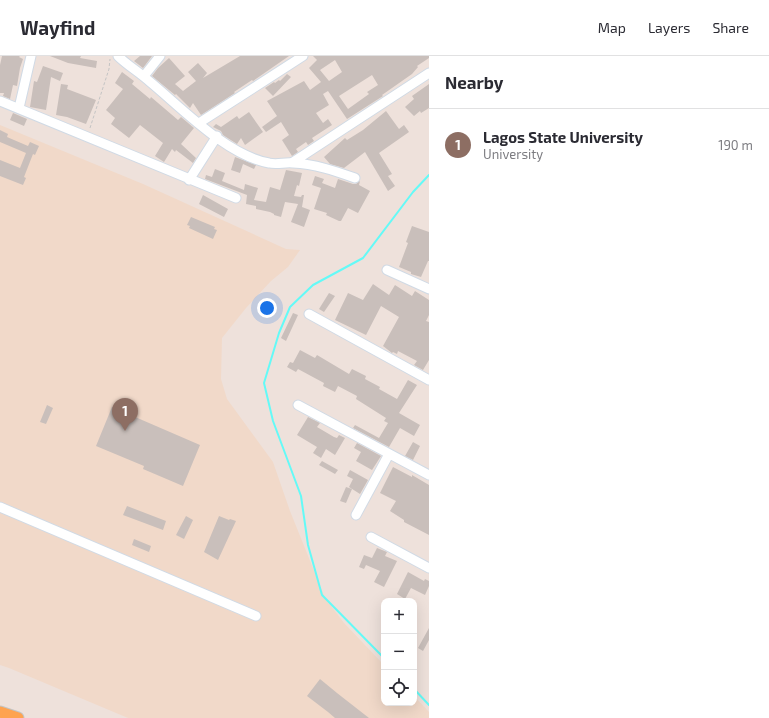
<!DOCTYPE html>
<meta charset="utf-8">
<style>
body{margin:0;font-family:"Exo 2",sans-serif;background:#f7f7f7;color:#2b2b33}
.controls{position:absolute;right:12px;bottom:12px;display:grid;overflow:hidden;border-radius:8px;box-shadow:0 4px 16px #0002}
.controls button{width:36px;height:36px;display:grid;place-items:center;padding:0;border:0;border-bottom:1px solid #e1e1e2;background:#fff;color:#2b2b33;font:20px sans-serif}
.you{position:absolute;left:267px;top:252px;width:14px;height:14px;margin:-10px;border:3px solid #fff;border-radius:50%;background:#1a73e8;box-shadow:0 0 0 6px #1a73e833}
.badge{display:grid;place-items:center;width:26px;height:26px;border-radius:50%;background:#3796ff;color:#fff;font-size:13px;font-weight:700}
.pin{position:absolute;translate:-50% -33px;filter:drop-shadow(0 1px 2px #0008)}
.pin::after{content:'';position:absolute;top:21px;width:14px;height:12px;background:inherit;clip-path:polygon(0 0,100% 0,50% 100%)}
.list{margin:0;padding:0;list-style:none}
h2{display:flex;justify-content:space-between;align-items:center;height:52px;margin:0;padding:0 16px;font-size:17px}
h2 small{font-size:13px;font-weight:400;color:#7c7c81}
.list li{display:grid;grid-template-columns:26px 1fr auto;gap:12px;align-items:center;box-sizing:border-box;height:72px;padding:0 16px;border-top:1px solid #e1e1e2}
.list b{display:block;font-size:15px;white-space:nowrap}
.list p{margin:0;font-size:13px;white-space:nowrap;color:#7c7c81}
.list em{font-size:13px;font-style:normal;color:#7c7c81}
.icon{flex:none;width:22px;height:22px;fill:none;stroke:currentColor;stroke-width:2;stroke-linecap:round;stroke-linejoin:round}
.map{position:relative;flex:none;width:429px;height:662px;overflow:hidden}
header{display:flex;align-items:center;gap:24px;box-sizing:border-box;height:56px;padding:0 20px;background:#fff;border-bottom:1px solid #e1e1e2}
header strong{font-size:19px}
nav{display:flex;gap:22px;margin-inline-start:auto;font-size:14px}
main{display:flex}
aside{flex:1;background:#fff}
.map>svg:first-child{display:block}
.education{fill:#f1d9c9}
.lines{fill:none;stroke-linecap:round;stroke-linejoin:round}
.stream{stroke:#64faf7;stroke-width:2}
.building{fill:#c9bfbb;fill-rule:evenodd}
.minor-casing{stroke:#d0dae5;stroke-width:11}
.major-casing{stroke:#c4c4c4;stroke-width:13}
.path{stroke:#c4c4c4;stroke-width:1;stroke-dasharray:3 2;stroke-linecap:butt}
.minor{stroke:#fff;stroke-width:9}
.major{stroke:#fea350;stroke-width:11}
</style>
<header>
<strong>Wayfind</strong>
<nav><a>Map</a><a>Layers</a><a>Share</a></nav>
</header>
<main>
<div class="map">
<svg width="429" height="662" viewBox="0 0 429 662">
<rect width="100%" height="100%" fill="#eee1db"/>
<path class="education" d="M0 69 143 128 286 193 300 194 288 211 271 225 246 252 222 282 221 323 227 343 273 406 290 455 325 542 344 567 384 609V647H414V640L429 656V662H128L9 612 0 609Z"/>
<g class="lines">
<path class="stream" d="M384 602 322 539 308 489 301 440 273 365 264 327 279 277 290 251 313 229 363 202 413 136 429 119
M414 633 429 649"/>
</g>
<path class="building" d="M2 0H20L19 1 23 3 20 12 17 30 13 29 10 43 3 40 4 37H0V9Z
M50 0H81L80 2 97 5 96 12 68 7Z
M140 0H152L143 12 134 5Z
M240 0H289L253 25 252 24 234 36 235 37 201 59 193 47 190 52 176 38 175 39 152 20 158 12 169 2 185 20 175 28 183 35 196 25 188 16 198 7 207 17 203 22Z
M313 0H429V2L417 10 418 11 412 18 382 39 383 40 347 63 328 35 323 38 329 49 316 57 323 67 328 63 332 69 312 82 314 85 308 89 306 86 296 93 298 96 292 100 282 84 289 79 281 66 266 76 262 71 277 60 267 45 304 25 310 34 321 26 309 12 317 4ZM335 4 342 16 329 25 320 14ZM372 19 378 29 367 36 369 38 348 53 339 40Z
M43 10 63 17 60 25 51 21 46 54 30 51 34 25 37 26Z
M122 16 134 25 132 28 150 43 151 41 178 64 181 61 194 72 181 88 196 102 193 107 176 94 175 96 172 93 164 106 155 100 163 87 140 69 129 82 111 68 115 62 106 54 123 33 115 27Z
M287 18 291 21 273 40 265 32 274 26 275 27 279 24 280 25Z
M61 28 68 29 67 33 96 44 86 68 67 61 56 59Z
M429 28V52L421 57 420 55 414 60 405 51 414 43 412 40Z
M386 55 399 73 404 69 409 76 379 97 392 118 388 120 395 130 388 135 365 96 344 112 330 108 324 101 345 82 347 84 363 74Z
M249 56 263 76 245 89 241 82 237 88 223 79 221 75 213 71 216 68 221 71 237 60 239 63Z
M13 57 27 63 24 70 10 64Z
M0 74 8 78 7 81 28 90 30 86 39 90 35 99 33 98 24 121 26 122 23 129 0 120V104L20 112 26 97 0 86Z
M235 101 256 109 254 113 243 108 240 117 231 114Z
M215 113 225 117 222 125 244 134 245 128 258 132 254 144 266 146 270 131 280 134 286 114 302 117 299 130 297 129 294 140 301 141 302 139H304L302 151 310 154 304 171 291 166 298 148 285 146 281 161 274 159V158L270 156 256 153V150L246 148 247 139 205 123 206 119 212 121Z
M315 120 324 123 322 127 335 132 338 123 353 128H356L360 125 359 129 370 135 358 157 348 152 341 165H339L326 159 327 157 314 153 321 132 312 129Z
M203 139 228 153 224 161 199 148Z
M191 161 215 171 214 173 217 174 213 183 189 172 190 170 187 169Z
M412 170 429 176V205H428L421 221 411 218V216L399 211 408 187 406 186Z
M373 228 389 239 395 229 412 240 415 235 429 244V259L426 265 429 266V304L423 314 414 309 417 305 398 295 397 298 393 296 392 297 383 290 399 261 381 250 366 279 335 264 348 237 363 244Z
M329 237 335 240 324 256 319 253Z
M293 257 298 259 286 285 281 282Z
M300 294 315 302 317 299 349 318 352 313 366 320 365 323 380 331 379 333 397 343 408 324 417 329 399 357 420 369 414 380 400 372 389 391 353 372 355 369 379 382 388 367 384 365 386 362 356 343 357 340 338 330 335 336 323 330 324 327 298 313 296 316 287 311 290 306 293 307Z
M47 349 53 352 46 368 40 366Z
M112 351 200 389 183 430 143 413 144 410 96 390Z
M308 361 320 367 317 371 334 381 337 382 339 379 345 382 335 399 326 393 321 402 313 397 317 391 297 379Z
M413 386 420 390 413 404 405 400Z
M357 387 381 400 372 414 356 405 361 396 354 392Z
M322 405 338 414 335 418 319 409Z
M393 411 412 421V419L429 429V479L404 466V464L390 455 396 445 380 437Z
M350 414 368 424 360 438 349 431 353 423 347 420Z
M346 431 352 433 346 447 340 445Z
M127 450 166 465 163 474 123 459Z
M186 460 193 464 184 483 176 479Z
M219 460 229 464 230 463 236 465 218 504 204 496Z
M134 483 151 490 149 496 132 489Z
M377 492 387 496 385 500 397 505 384 531 374 526 380 515 366 509 364 513 359 511 364 499 372 502Z
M408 516 424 525 425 523 429 525V530L425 539 411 532 405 543 397 538Z
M429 572V584L423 595 418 592Z
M320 623 337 637 369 662H335L328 656 307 640Z"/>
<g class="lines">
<defs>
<path id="minor" d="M118 0C127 9 139 16 149 25 182 52 226 99 269 107 277 109 285 106 293 107 315 108 335 115 355 122
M144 20 160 0
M0 45 236 142
M19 52 31 0
M199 67 303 0
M293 106 429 17
M189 124 217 80
M387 214 429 233
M309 258 429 324
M298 349 429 419
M0 451 256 560
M356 459 389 398
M371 481 429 512"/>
<path id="major" d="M0 656 18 662"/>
</defs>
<use href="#minor" class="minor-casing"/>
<use href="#major" class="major-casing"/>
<path class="path" d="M90 72 109 13 110 3"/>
<use href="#minor" class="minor"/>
<use href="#major" class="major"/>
</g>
</svg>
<div class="controls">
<button>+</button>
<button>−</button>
<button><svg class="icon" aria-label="locate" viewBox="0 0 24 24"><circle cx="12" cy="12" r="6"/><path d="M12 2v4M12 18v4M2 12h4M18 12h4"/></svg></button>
</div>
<div class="you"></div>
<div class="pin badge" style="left:125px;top:375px;background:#8d6e63">1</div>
</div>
<aside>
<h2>Nearby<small></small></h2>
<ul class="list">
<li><span class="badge" style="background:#8d6e63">1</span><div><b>Lagos State University</b><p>University</p></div><em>190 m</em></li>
</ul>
</aside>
</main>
